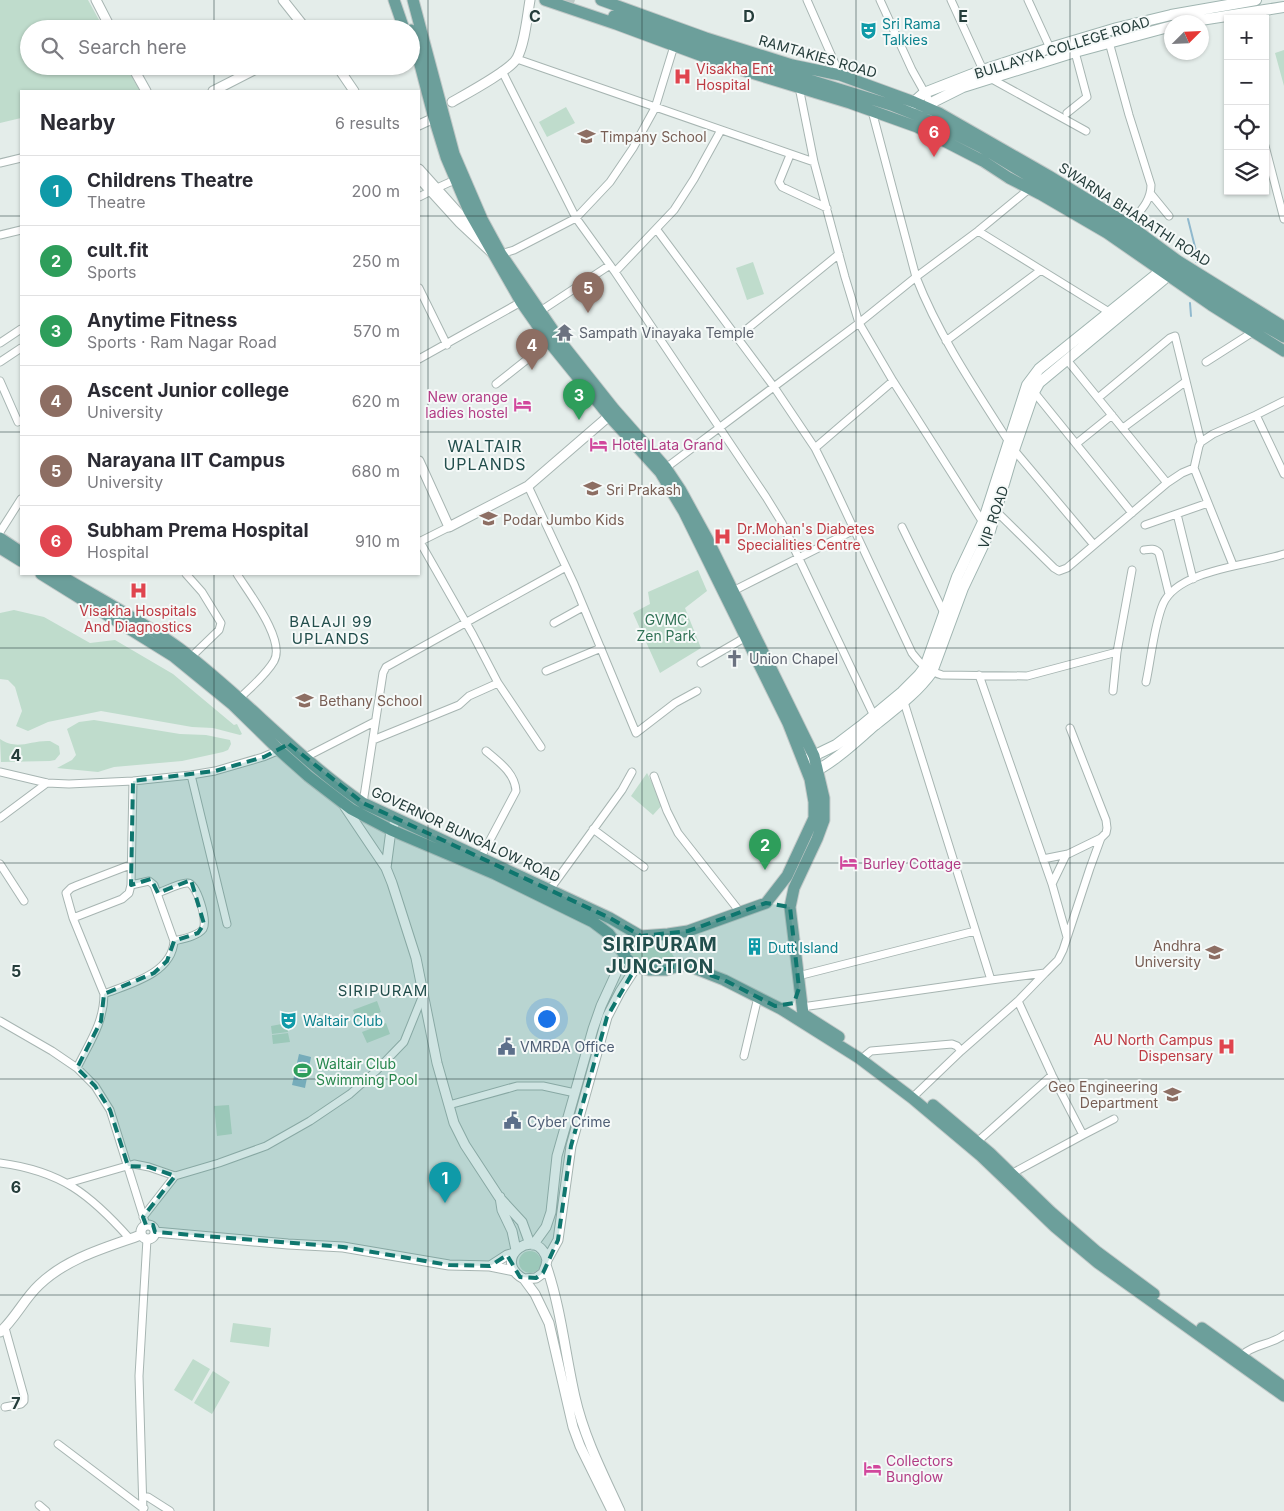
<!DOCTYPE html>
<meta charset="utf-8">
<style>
body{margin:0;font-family:Inter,sans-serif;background:#f7f7f7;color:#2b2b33}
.controls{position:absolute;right:15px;top:15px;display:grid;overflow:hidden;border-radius:0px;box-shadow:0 1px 4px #0004}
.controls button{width:45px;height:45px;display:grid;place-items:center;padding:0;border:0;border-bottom:1px solid #e1e1e2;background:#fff;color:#2b2b33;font:25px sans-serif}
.compass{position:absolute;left:1164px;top:15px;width:45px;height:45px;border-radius:50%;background:#fff;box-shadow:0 1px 4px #0004;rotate:66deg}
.you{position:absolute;left:546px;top:1018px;width:18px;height:18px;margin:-12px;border:4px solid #fff;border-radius:50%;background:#1a73e8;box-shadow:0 0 0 8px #1a73e833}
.badge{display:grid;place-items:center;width:32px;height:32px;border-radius:50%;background:#2563eb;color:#fff;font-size:16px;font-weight:700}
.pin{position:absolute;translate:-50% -41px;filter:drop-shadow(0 1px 2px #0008)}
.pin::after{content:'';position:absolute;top:26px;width:18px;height:15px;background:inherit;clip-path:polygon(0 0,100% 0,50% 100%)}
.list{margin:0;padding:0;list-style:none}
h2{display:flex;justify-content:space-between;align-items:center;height:65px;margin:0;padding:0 20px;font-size:21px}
h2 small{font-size:16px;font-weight:400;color:#7c7c81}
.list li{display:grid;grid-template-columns:32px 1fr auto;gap:15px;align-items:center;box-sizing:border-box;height:70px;padding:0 20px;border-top:1px solid #e1e1e2}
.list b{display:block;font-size:19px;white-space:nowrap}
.list p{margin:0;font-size:16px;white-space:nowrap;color:#7c7c81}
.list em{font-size:16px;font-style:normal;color:#7c7c81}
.icon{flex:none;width:28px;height:28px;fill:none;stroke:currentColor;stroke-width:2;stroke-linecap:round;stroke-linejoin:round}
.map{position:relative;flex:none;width:1284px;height:1511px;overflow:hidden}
.search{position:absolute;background:#fff;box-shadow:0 1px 4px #0004;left:20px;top:20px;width:400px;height:55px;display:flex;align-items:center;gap:12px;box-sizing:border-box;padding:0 18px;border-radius:28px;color:#7c7c81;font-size:19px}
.panel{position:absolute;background:#fff;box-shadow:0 1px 4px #0004;left:20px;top:90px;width:400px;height:485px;border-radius:0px}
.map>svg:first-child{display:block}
.green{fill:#bfdccc}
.water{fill:#90b9ce}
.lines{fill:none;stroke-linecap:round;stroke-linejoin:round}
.stream{stroke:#90b9ce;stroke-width:2}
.primary-tunnel{stroke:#becac7;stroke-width:11;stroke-dasharray:11 5.5;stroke-linecap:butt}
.minor-casing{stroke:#a7b5b2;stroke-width:9}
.tertiary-casing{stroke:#a7b5b2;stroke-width:11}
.secondary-casing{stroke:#a0b5b1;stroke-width:12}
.primary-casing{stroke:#c2c9c8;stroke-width:13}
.minor{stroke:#fff;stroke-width:7}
.tertiary{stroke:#fff;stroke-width:9}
.secondary{stroke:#fff;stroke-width:10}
.primary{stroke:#6c9f9b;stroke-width:11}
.marked{fill:#0f766e;fill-opacity:0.2;stroke:#0f766e;stroke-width:4;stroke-dasharray:10 6;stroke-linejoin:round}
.grid{fill:none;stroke:#253d3b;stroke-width:1;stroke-opacity:0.55}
.labels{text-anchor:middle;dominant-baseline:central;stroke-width:4;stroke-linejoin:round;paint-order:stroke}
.culture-label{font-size:14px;fill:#0d838f;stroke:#f5f9f8;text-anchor:start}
.street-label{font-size:14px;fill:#253d3b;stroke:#f5f9f8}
.health-label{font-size:14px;fill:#be3a42;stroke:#f5f9f8;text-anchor:start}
.education-label{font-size:14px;fill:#785e54;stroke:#f5f9f8;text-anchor:start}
.worship-label{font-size:14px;fill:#5b616d;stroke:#f5f9f8;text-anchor:start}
.hotel-label{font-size:14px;fill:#b23c85;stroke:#f5f9f8;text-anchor:start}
.park-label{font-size:14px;fill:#317256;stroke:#f5f9f8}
.service-label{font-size:14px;fill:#4e5e75;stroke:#f5f9f8;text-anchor:start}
.leisure-label{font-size:14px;fill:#27864d;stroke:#f5f9f8;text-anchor:start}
.neighbourhood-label{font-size:15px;letter-spacing:1px;fill:#224e4c;stroke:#f5f9f8}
.quarter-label{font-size:16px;letter-spacing:1px;fill:#224e4c;stroke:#f5f9f8}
.district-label{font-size:19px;font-weight:bold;letter-spacing:1px;fill:#224e4c;stroke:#f5f9f8}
.grid-label{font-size:16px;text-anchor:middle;font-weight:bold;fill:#253d3b;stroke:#f5f9f8;stroke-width:4;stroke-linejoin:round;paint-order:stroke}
</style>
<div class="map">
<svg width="1284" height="1511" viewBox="0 0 1284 1511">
<rect width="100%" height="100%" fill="#e4edea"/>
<path class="green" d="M0 0H88L104 29H29V66H126L140 91H21V118L0 123Z
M1284 50V86L1275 53Z
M566 107 575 123 547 137 539 122Z
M753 262 764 294 747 300 736 268Z
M698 570 707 591 685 608 701 648 660 673 633 613 650 604 648 592Z
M14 610 44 617 90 643 115 640 173 674 234 725 237 724 242 734 240 735 213 728 192 727 101 711 48 722 28 731 16 726 22 711 15 687 8 680 0 679V613Z
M94 720 180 734 206 735 230 740 231 744 228 750 223 752 182 761 114 767 98 772 57 768 72 760 76 755 67 729 79 722Z
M0 739C18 751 30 740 50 741L59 746 60 754 55 760 50 761 1 762Z
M647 773 663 804 653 815 631 796Z
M644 943C656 945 668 944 674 957 665 969 638 967 630 954L633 946Z
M377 1001 381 1012 357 1021 353 1010Z
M287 1023 288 1032 272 1034 271 1026Z
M386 1023 390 1034 367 1043 362 1032Z
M288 1033 290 1042 273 1044 272 1035Z
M229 1105 232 1134 217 1136 214 1106Z
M519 1262a11 11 0 1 1 22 0a11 11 0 1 1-22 0Z
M233 1323 271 1328 269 1347 230 1342Z
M193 1359 210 1369 192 1401 174 1390Z
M213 1371 230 1382 212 1414 194 1403Z"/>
<path class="water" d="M299 1054 311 1057 305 1088 292 1085Z"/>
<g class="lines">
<path class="stream" d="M1188 219 1197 255 1196 262
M1190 303 1191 316"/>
<path class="primary-tunnel" d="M565 0 574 3"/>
<defs>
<path id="minor" d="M807 0 840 75
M880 0 912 70 931 104
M951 0 983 70
M1028 0 1050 48
M1109 42 1129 115 1151 185C1151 202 1139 212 1129 225
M517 59 814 162
M502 71 576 218 615 272 766 497 782 523 874 716
M990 78 1086 131
M799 87 814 162 845 277 859 323 893 381 984 524
M872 111 916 277C939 336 975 389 1009 442
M1067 113 1087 97 1075 52
M1265 146 1284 219
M790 155 779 182 782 187 827 208
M0 163 21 158
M437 188 459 178
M1151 194 1169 216
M419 197 431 191
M657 230 774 387 815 448 829 476 912 653C920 664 929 672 942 675L1027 676 1117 652 1132 570
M978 231 1109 312
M0 235 21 230
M501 254 514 250 576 218 610 182 633 148 655 108 674 46
M615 272 674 210 694 179 721 130
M419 288 447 345
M539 312 610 265
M736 338 839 254
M946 341 1041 270
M0 343 21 329
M419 359 521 302
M0 362 21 348
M1206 362 1253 332
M0 381 18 422
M496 384 549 342
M1034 392 1132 513
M1098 398 1170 338 1175 336 1201 442
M1284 401 1256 415 1284 474
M1123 428 1185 382
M1076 444 1112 415
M815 448 893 381
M1014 450 1094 545
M663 470 859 323 916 277 978 231 1029 189
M1167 483 1182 473 1194 468
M528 486 574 584 636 733 675 703 697 691
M997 512 1054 568 1059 571 1067 568 1167 483 1067 360
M1177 514 1193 579
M1145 525 1208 503
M902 527 944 613
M0 532 21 499
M419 542 449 527
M1144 550C1150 549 1155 548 1159 553L1169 594
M1233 565 1194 468 1199 446 1201 442 1213 434 1256 415
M186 574 202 592 221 623 219 630 190 658
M237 574C248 592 286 640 274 661 266 675 251 687 239 699
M733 591 854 530
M554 623 583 607
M701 663 746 637
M546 671 601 648
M979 675 1052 884
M1146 682C1151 659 1154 625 1163 604 1178 569 1252 565 1284 554
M498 683 541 747
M1113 691 1117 652
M904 702 991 980 1045 973 1018 1001
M373 740 459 705 469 696 498 683 473 635 420 542
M304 758 374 722
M0 772 47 783 69 784 133 781 191 775 215 771 263 757 282 749
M191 775 227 924
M654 776 667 811 678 833 740 912
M363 803 383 673 386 667 566 567
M0 818 47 783
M593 829 644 867
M481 857 516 791C515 773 499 762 486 751
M1043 859 1068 854
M0 864 24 901
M548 892 622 790 632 772
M158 893C164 891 181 882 188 883 197 884 208 921 203 929 198 936 182 939 174 941
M73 918 122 899 129 893 131 885 133 781
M1067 937 1052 884 1066 855 1101 838
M1045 973 1058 960 1063 950 1090 868 1101 838 1106 833 1107 828 1106 820 1070 728
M798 976 975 931
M104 994C129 984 172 974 174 941L154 885 149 881 131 885
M802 1007 991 980
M0 1021 52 1051 77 1068 95 1086 110 1110 146 1225
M866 1055 871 1051 952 1044 957 1046 961 1051
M744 1056 758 997
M77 1068C89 1043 104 1023 104 994L73 918 66 893 71 888 78 885 130 865
M912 1098 961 1051 1018 1001 1052 1075 1083 1135 1011 1174
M449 1105 517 1086H543L575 1093
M1083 1135 1114 1119
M977 1142 1052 1075
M0 1163C61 1171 90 1194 130 1239
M68 1183 134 1164 149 1167 175 1176
M143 1217 175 1176 219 1163 266 1146 310 1121 350 1094 376 1071 404 1042 423 995
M1241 1356C1253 1344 1271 1345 1284 1335
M5 1407 21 1404 24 1401V1396L5 1328
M58 1444 140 1506 144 1508
M144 1497H148L170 1511
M39 1505 46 1511
M143 1511 139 1376 147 1239"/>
<path id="tertiary" d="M96 0 111 29
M283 0 306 29
M132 66 146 91
M337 66 354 91
M213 91 262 66
M452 102C466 94 511 70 517 58 525 43 527 17 530 0
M419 125 434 118
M419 169 463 218 479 232
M419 178 460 223 491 252
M419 461 449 527 528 486 609 416
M345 807 386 868 392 883 416 958 437 1063 454 1123 465 1145 499 1197 522 1222 530 1244
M386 868 391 830 397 818
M500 1197 502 1210 512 1231 516 1250
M141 1232a7 7 0 1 1 14 0a7 7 0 1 1-14 0Z
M155 1232 288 1244 343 1247 449 1265 490 1266 514 1271
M533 1245 546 1227 551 1212 557 1156 593 1029 601 1006 624 956
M547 1260C537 1223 489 1260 524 1279L536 1278 543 1273 546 1265 547 1260 558 1240 571 1146 607 1017 620 992 636 967
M546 1265C561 1308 565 1353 575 1397 584 1437 603 1474 620 1511
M490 1266 507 1255 514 1253
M524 1279 535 1294 549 1323 573 1427 580 1446 612 1511
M0 1332C15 1319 24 1299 39 1285 67 1258 105 1248 141 1235"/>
<path id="secondary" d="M1188 22 1284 7
M910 109 914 102 924 93 983 70 1050 48 1117 28 1171 15 1256 0
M923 113 926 107 935 101 963 87 1075 52 1172 26
M807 759 836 745 861 726 902 692 919 675 925 667 957 577 983 522 1027 385 1039 369 1157 274 1165 265
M810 774C835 762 855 742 875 725 896 708 916 694 932 672L963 588 990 531 1014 450 1034 392 1039 383 1163 280 1171 269"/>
<path id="primary" d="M394 0 404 29
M413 0 454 154 482 219 501 254 564 346 614 409 666 468 680 489 708 540 814 756 824 798V820L817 839 794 888 790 907 803 1014 839 1037
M545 0 616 24 732 67 850 103 917 127 983 161 1009 178 1040 194 1107 233 1211 305 1284 351
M601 0 706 38 792 65 840 75 914 102 939 113 1049 176 1129 225 1178 261 1284 327
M614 16 764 66 891 105 921 117 981 147 1042 184 1146 248 1177 272 1239 311 1284 337
M411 30 434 118 446 157 469 211 521 302 549 342 609 416 660 472 684 512 788 723 810 779 814 802V818L787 876 766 903 688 931 668 934 641 936 631 940 628 943 624 956 636 967 649 970H666L682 965 696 969 724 980 781 1009 859 1058 912 1098 981 1156 1055 1227 1098 1263 1284 1396
M0 538 21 552
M0 548 21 561
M41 574 173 656 233 705 280 751 308 776 351 809 391 830 495 874 593 922 609 934 624 954
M58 574C98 598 141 620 179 648 243 696 296 757 363 803L610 918 641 936
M933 1105 990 1153 1051 1212 1096 1251 1154 1294
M1202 1328 1284 1387"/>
</defs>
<use href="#minor" class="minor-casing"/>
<use href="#tertiary" class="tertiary-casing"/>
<use href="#secondary" class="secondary-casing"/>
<use href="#primary" class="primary-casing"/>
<use href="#minor" class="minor"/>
<use href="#tertiary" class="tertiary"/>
<use href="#secondary" class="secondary"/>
<use href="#primary" class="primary"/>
</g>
<path class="marked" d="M289 744 363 803 610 918 641 936 688 931 766 903 790 907 799 988 794 1003 775 1006 724 980 682 965 657 971 636 967 607 1017 571 1146 558 1240 543 1273 536 1278 520 1277 507 1255 490 1266 449 1265 343 1247 155 1232 153 1225H146L143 1217 175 1176 149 1167 128 1166 110 1110 95 1086 77 1068 101 1021 104 994 154 973 167 961 174 941 198 933 204 924 191 880 158 893 151 879 131 885 133 781 215 771 264 757Z"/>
<path class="grid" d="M214 0V29M428 0V1511M642 0V1511M856 0V1511M1070 0V1511M214 66V91M0 216H21M419 216H1284M0 432H21M419 432H1284M214 574V1511M0 648H1284M0 863H1284M0 1079H1284M0 1295H1284"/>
<defs>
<symbol id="theatre-bare" viewBox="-9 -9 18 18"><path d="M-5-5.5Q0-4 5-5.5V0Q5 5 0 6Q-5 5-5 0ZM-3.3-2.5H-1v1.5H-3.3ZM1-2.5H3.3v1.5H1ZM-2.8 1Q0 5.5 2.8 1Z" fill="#0f9aa8" stroke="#f5f9f8" stroke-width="2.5" paint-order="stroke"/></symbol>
<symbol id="hospital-bare" viewBox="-9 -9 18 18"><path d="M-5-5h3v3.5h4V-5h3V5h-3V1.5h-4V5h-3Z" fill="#e0444e" stroke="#f5f9f8" stroke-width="2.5" paint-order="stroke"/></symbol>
<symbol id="school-bare" viewBox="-9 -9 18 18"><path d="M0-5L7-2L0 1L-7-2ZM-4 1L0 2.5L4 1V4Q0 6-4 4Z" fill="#8d6e63" stroke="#f5f9f8" stroke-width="2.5" paint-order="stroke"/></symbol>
<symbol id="temple-bare" viewBox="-9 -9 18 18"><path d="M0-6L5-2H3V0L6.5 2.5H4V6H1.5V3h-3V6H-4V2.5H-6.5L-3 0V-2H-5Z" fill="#6b7280" stroke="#f5f9f8" stroke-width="2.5" paint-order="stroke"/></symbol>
<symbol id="hotel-bare" viewBox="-9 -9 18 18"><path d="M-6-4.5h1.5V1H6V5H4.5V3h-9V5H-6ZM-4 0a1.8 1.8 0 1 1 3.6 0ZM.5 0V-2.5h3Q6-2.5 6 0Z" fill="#d1479c" stroke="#f5f9f8" stroke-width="2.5" paint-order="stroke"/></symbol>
<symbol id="church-bare" viewBox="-9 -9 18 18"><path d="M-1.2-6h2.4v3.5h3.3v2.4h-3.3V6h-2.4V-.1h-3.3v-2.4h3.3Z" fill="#6b7280" stroke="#f5f9f8" stroke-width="2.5" paint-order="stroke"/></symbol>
<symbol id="building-bare" viewBox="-9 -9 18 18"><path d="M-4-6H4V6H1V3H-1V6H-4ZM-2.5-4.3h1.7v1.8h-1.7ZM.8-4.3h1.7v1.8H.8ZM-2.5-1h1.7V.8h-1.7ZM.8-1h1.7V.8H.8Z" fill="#0f9aa8" stroke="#f5f9f8" stroke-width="2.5" paint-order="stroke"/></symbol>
<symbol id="university-bare" viewBox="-9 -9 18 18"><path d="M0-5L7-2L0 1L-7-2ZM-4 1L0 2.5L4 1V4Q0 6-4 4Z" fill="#8d6e63" stroke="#f5f9f8" stroke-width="2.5" paint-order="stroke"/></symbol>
<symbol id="civic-bare" viewBox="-9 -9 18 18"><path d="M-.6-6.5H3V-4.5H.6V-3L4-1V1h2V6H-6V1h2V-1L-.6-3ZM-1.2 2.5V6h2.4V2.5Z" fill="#5c6f8a" stroke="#f5f9f8" stroke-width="2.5" paint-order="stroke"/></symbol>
<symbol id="stadium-bare" viewBox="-9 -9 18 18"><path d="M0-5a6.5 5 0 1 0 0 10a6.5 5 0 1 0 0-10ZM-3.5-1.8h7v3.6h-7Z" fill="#2e9e5b" stroke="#f5f9f8" stroke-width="2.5" paint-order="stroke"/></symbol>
</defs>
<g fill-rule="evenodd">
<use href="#theatre-bare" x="856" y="18" width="25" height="25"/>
<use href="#hospital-bare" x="670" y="64" width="25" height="25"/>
<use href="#school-bare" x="574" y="124" width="25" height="25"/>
<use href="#temple-bare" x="552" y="320" width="25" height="25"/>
<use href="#hotel-bare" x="510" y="392" width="25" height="25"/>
<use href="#hotel-bare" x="586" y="432" width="25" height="25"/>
<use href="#school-bare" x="580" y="476" width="25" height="25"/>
<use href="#school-bare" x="476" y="506" width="25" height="25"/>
<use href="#hospital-bare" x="710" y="524" width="25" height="25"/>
<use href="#hospital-bare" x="126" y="578" width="25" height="25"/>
<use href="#church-bare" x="722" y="646" width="25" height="25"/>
<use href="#school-bare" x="292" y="688" width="25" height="25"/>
<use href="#hotel-bare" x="836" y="850" width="25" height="25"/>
<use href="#building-bare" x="742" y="934" width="25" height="25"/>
<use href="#university-bare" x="1202" y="940" width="25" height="25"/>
<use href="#theatre-bare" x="276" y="1008" width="25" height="25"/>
<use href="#civic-bare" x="494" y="1034" width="25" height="25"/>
<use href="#hospital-bare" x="1214" y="1034" width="25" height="25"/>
<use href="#stadium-bare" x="290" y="1058" width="25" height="25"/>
<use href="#university-bare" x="1160" y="1082" width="25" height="25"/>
<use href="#civic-bare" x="500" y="1108" width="25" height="25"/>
<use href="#hotel-bare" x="860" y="1456" width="25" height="25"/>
</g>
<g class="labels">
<g class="culture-label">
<text x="882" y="23">Sri Rama<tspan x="882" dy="16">Talkies</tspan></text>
<text x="768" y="947">Dutt Island</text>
<text x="303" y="1020">Waltair Club</text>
</g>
<g class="street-label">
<text transform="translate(1062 47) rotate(-17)">BULLAYYA COLLEGE ROAD</text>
<text transform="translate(818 56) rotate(16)">RAMTAKIES ROAD</text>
<text transform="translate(1135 214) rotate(33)">SWARNA BHARATHI ROAD</text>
<text transform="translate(993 517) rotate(-71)">VIP ROAD</text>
<text transform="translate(466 834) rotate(25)">GOVERNOR BUNGALOW ROAD</text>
</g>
<g class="health-label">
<text x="696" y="68">Visakha Ent<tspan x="696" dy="16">Hospital</tspan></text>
<text x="737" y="528">Dr.Mohan's Diabetes<tspan x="737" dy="16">Specialities Centre</tspan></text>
<text x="138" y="610" text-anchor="middle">Visakha Hospitals<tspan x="138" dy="16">And Diagnostics</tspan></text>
<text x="1213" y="1039" text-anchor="end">AU North Campus<tspan x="1213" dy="16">Dispensary</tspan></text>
</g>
<g class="education-label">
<text x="600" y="136">Timpany School</text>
<text x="606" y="489">Sri Prakash</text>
<text x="503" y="519">Podar Jumbo Kids</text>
<text x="319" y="700">Bethany School</text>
<text x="1201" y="945" text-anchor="end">Andhra<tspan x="1201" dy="16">University</tspan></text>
<text x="1158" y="1086" text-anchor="end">Geo Engineering<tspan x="1158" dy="16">Department</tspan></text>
</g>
<g class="worship-label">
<text x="579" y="332">Sampath Vinayaka Temple</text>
<text x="749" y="658">Union Chapel</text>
</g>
<g class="hotel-label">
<text x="508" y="396" text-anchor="end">New orange<tspan x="508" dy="16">ladies hostel</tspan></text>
<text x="612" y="444">Hotel Lata Grand</text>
<text x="863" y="863">Burley Cottage</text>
<text x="886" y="1460">Collectors<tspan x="886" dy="16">Bunglow</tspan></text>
</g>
<g class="park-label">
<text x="666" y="619">GVMC<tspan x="666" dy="16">Zen Park</tspan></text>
</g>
<g class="service-label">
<text x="520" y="1046">VMRDA Office</text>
<text x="527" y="1121">Cyber Crime</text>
</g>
<g class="leisure-label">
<text x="316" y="1063">Waltair Club<tspan x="316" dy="16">Swimming Pool</tspan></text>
</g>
<g class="neighbourhood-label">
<text x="331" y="621">BALAJI 99<tspan x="331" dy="17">UPLANDS</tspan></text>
<text x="383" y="990">SIRIPURAM</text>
</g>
<g class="quarter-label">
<text x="485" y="446">WALTAIR<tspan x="485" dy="18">UPLANDS</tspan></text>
</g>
<g class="district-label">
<text x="660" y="944">SIRIPURAM<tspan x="660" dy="22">JUNCTION</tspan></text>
</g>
</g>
<g class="grid-label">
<text x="535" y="22">C</text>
<text x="749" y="22">D</text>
<text x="963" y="22">E</text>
<text x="16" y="761">4</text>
<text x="16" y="977">5</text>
<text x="16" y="1193">6</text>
<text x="16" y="1409">7</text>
</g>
</svg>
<div class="controls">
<button>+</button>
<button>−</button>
<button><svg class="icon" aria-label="locate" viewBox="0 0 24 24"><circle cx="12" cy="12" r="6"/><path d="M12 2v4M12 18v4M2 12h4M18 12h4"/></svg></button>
<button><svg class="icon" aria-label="layers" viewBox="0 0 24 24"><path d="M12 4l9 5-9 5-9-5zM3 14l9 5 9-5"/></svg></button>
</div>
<svg class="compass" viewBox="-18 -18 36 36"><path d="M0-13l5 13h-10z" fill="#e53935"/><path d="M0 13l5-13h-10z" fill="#7c7c81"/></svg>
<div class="you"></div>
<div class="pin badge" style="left:445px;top:1203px;background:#0f9aa8">1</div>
<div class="pin badge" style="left:765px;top:870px;background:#2e9e5b">2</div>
<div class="pin badge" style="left:579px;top:420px;background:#2e9e5b">3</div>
<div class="pin badge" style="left:532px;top:370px;background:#8d6e63">4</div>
<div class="pin badge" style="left:588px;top:313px;background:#8d6e63">5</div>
<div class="pin badge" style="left:934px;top:157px;background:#e0444e">6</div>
<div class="search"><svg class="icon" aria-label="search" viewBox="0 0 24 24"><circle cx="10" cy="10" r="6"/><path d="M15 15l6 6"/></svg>Search here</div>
<section class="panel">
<h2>Nearby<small>6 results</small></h2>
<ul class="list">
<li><span class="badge" style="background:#0f9aa8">1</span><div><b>Childrens Theatre</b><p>Theatre</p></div><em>200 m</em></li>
<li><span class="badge" style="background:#2e9e5b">2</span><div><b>cult.fit</b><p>Sports</p></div><em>250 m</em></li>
<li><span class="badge" style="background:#2e9e5b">3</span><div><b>Anytime Fitness</b><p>Sports · Ram Nagar Road</p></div><em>570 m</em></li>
<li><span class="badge" style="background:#8d6e63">4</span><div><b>Ascent Junior college</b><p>University</p></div><em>620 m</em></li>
<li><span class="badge" style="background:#8d6e63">5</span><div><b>Narayana IIT Campus</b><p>University</p></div><em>680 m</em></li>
<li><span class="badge" style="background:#e0444e">6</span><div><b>Subham Prema Hospital</b><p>Hospital</p></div><em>910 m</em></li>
</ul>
</section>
</div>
